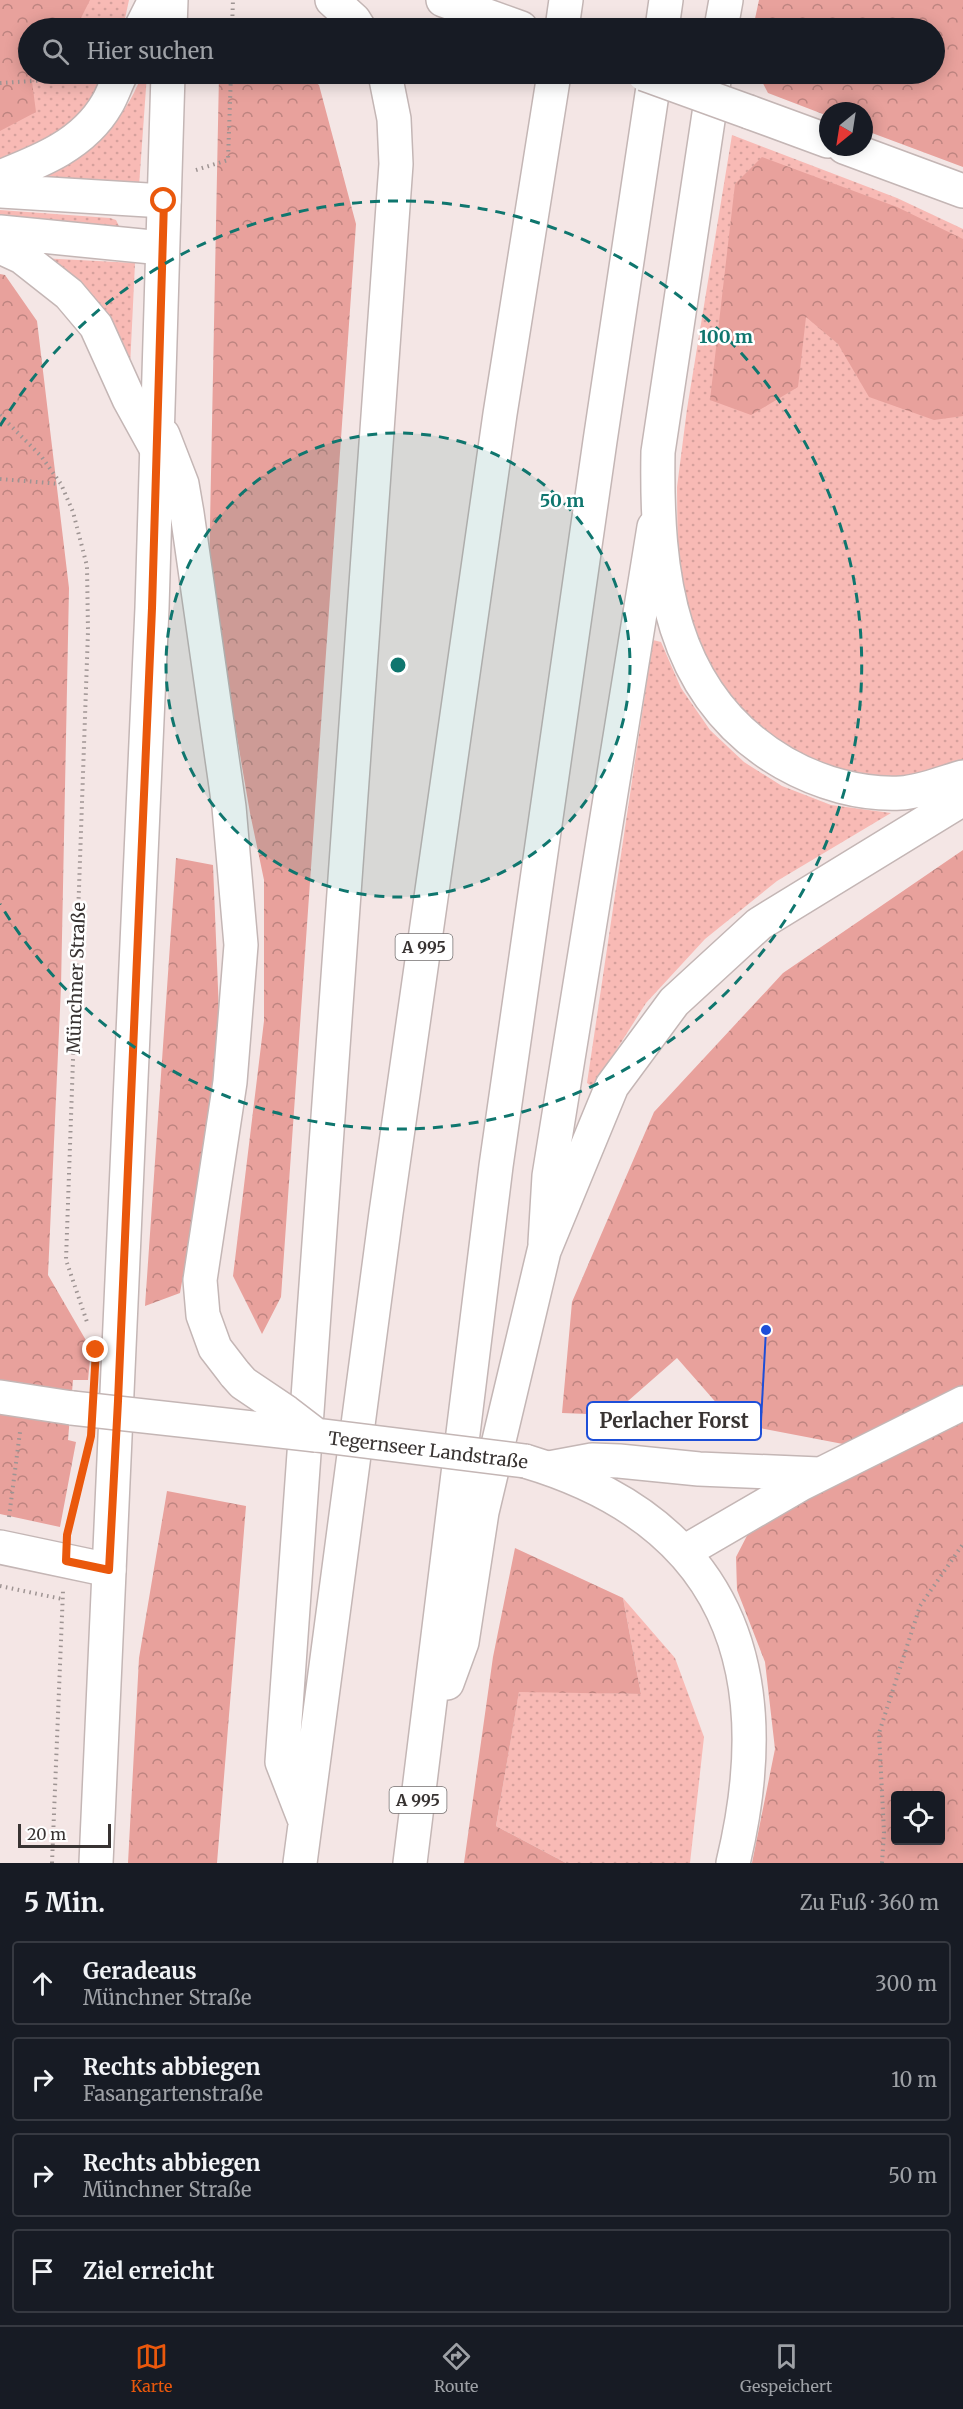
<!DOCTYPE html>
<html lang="de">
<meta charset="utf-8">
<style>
body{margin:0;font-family:Merriweather,serif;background:#20242c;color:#f1f3f6}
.controls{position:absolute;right:18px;bottom:18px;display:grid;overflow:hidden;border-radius:6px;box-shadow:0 3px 15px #0003}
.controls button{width:54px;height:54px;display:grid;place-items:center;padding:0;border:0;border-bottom:2px solid #363941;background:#171b24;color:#f1f3f6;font:30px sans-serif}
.compass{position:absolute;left:819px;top:102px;width:54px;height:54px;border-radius:50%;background:#171b24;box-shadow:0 3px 15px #0003;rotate:210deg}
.scale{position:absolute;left:18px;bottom:15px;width:93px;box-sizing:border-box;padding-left:6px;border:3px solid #383332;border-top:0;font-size:16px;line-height:21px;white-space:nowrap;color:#383332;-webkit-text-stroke:4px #fff;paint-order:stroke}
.stop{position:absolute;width:18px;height:18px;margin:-14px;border:4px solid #ea580c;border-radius:50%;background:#fff}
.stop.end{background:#ea580c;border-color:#fff;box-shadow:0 2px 6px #0008}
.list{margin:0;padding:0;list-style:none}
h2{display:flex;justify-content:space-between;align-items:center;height:78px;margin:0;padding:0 24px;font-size:26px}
h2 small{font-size:20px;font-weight:400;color:#9ea1a6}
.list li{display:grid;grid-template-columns:39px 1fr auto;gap:18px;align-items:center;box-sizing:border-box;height:84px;margin:0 12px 12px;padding:0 12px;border:2px solid #363941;border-radius:6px}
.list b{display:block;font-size:22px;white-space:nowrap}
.list p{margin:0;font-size:20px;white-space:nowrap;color:#9ea1a6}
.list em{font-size:20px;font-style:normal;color:#9ea1a6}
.icon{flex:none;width:33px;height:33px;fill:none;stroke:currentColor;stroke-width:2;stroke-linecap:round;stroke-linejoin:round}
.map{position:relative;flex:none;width:963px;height:1863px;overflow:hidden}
.search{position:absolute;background:#171b24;box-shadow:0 3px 15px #0003;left:18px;right:18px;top:18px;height:66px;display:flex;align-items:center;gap:15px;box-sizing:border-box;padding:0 21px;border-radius:33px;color:#9ea1a6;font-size:22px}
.sheet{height:462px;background:#171b24}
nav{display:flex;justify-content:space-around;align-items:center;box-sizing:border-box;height:84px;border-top:2px solid #363941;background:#171b24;font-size:16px;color:#9ea1a6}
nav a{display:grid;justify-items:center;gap:3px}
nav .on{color:#ea580c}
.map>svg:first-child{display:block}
.grass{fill:url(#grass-dots)}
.forest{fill:url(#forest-crowns);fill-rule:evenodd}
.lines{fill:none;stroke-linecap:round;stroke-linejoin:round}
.minor-casing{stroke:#c4b6b5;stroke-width:36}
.major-casing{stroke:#c4b6b5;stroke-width:36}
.highway-casing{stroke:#c4b6b5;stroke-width:36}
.path{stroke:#9e9493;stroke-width:4;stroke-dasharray:1.5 4.5;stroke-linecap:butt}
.minor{stroke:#fff;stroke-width:33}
.major{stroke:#fff;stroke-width:33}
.highway{stroke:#fff;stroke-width:33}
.minor-bridge-casing{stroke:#c4b6b5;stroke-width:36;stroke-linecap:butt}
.major-bridge-casing{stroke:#c4b6b5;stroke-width:36;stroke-linecap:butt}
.highway-bridge-casing{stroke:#c4b6b5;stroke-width:36;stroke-linecap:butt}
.minor-bridge{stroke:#fff;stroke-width:33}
.major-bridge{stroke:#fff;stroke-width:33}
.highway-bridge{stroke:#fff;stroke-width:33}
.route{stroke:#ea580c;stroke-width:8}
.ring{fill:none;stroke:#0f766e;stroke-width:3;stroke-dasharray:10 8}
.labels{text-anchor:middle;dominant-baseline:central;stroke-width:5;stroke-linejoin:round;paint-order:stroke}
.shield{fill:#fff;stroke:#747070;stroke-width:1.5}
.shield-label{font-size:16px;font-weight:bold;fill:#383332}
.street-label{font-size:18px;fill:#383332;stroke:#fff}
.centre{fill:#0f766e;stroke:#fff;stroke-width:3}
.ring-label{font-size:18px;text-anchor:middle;font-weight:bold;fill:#0f766e;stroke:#fff;stroke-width:5;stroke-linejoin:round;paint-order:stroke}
.leader{fill:none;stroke:#1d4ed8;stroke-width:2}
.callout-dot{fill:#1d4ed8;stroke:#fff;stroke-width:2}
.callout{fill:#fff;stroke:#1d4ed8;stroke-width:2}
.callout-label{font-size:20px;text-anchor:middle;font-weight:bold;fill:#383332}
</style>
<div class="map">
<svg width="963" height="1863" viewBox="0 0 963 1863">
<defs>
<pattern id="grass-dots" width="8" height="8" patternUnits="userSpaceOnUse" patternTransform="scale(1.5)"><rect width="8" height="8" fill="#f8bab5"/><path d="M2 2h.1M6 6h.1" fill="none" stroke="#d5a09c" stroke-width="1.8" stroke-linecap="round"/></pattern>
<pattern id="forest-crowns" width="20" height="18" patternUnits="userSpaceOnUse" patternTransform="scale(1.5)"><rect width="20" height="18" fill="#e8a19c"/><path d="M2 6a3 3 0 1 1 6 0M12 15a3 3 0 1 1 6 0" fill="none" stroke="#bd8480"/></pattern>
</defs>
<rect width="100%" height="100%" fill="#f4e6e5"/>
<path class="grass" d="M0 0H129L123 28H28V74H109L102 92 67 131 0 160Z
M142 74H147L139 186 37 181C85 154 123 127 142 74Z
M732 135 897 198 963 229V764L940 773 880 779 840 772 802 757 741 713 698 654 678 588 677 487 687 409Z
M0 210 110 218 116 220 119 226 115 230 0 222Z
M40 258 135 263 130 367Z
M653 640 661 642 681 688 710 730 744 762 782 786 831 805 891 813 777 881 705 939 646 1003 593 1087 587 1083Z
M623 1598 675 1658 704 1737 690 1863H566L496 1826 519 1691 641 1694Z"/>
<path class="forest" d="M0 0H90L76 28H28V74H31L36 112 0 131Z
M759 0H963V167L864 130V111H828V116L768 93 758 74H934V28H753Z
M219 74H304L319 85 356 224 281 1297 262 1334 233 1276 264 1021V880L250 813 209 574Z
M762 157 897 207 963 239V416L934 420 869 397 838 344 806 317 798 387 751 415 710 400 735 184Z
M0 274 5 275 37 321 69 588 61 987 48 1275 91 1349 88 1380H73L68 1440 76 1442 60 1527 0 1514Z
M963 850V1863H752L775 1749 765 1662 737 1590 736 1557 753 1524 858 1473 843 1444 734 1423 677 1358 612 1415 562 1413 572 1302 654 1112 783 973ZM896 1796H940V1840H896Z
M176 858 213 865 221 1062 180 1293 145 1306Z
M167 1491 246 1506 217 1863H128L139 1658Z
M515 1548 623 1598 641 1694 519 1692 496 1826 566 1863H464L493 1657Z"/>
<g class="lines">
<defs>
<path id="minor" d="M545 1243 549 1176 654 527
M0 1397 72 1408
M549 1468 592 1460 619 1461 699 1469 819 1474
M0 1547 109 1570
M684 1552 801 1484 963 1403"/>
<path id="major" d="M170 28 171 0
M163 435 182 484 187 513 229 807 241 945 230 1082 200 1280 203 1315 215 1348 235 1374
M525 1461C728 1521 780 1668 733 1863
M96 1863 152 608 168 74"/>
<path id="highway" d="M332 0 354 20 359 28
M443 0 521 28
M141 28 155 0
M562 28 566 0
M662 28 666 0
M721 28 726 0
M715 74 658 452C656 573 668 696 784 763 819 783 861 795 901 793 921 792 944 782 963 777
M749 112 828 141
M844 147 963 191
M0 177C41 161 84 144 107 104 113 94 116 83 121 74
M0 191 164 201
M0 232 162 248
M0 247 22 257 69 294 96 326 129 399 156 448
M447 1683 462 1642 482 1512 544 1251 612 1086 674 1002 759 924 963 799
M305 1821 282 1762 396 164 394 119 385 74
M300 1863 386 1213 500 414 554 74
M410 1863 496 1166 600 441 655 74"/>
</defs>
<use href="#minor" class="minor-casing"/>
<use href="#major" class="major-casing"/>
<use href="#highway" class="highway-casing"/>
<path class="path" d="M232 28 233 0
M0 83 49 80 62 74
M196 170 228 160 231 74
M0 415 41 456 61 484 73 512 87 566 88 631 66 1260 87 1322
M0 479 60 484
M9 1517 20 1432
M68 1530 78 1488
M0 1586 62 1599
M52 1863 63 1591
M882 1863 884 1832 879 1733 920 1606 963 1544"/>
<use href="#minor" class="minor"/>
<use href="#major" class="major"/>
<use href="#highway" class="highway"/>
<defs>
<path id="minor-bridge" d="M72 1408 316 1435"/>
<path id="major-bridge" d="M235 1374 243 1383 286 1412 316 1435 525 1461"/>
<path id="highway-bridge" d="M644 74 749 112"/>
</defs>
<use href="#minor-bridge" class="minor-bridge-casing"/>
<use href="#major-bridge" class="major-bridge-casing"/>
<use href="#highway-bridge" class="highway-bridge-casing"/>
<use href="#minor-bridge" class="minor-bridge"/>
<use href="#major-bridge" class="major-bridge"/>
<use href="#highway-bridge" class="highway-bridge"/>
</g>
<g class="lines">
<path class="route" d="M96 1350 91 1436 67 1535 66 1561 109 1570 118 1401 152 608 164 201"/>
</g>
<circle cx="398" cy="665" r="232" fill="#0f766e" fill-opacity=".12"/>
<g class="ring">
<circle cx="398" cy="665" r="232"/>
<path d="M0 426A464 464 0 1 1 0 904"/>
</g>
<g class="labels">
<g class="shield">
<rect x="395.5" y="934" width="57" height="26" rx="4.5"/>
<rect x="389.5" y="1787" width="57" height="26" rx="4.5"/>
</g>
<g class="shield-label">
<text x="424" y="947">A 995</text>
<text x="418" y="1800">A 995</text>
</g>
<g class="street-label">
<text transform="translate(76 978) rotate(-88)">Münchner Straße</text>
<text transform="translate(428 1450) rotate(7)">Tegernseer Landstraße</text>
</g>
</g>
<circle cx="398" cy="665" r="9" class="centre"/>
<g class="ring-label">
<text x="726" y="343">100 m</text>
<text x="562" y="507">50 m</text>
</g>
<path class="leader" d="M766 1330L761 1421"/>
<circle class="callout-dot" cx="766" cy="1330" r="6"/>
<rect class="callout" x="587" y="1402" width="174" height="38" rx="6"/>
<g class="callout-label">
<text x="674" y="1428">Perlacher Forst</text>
</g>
</svg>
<div class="controls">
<button><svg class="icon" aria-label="locate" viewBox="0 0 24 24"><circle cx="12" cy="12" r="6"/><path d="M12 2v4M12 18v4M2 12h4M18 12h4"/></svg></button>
</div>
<svg class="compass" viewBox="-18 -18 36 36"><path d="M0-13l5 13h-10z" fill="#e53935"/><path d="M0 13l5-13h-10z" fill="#9ea1a6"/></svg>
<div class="scale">20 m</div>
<div class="stop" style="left:164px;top:201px"></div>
<div class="stop end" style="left:96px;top:1350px"></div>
<div class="search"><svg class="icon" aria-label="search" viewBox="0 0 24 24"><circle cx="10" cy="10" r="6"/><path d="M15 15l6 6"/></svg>Hier suchen</div>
</div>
<section class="sheet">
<h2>5 Min.<small>Zu Fuß · 360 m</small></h2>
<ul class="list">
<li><svg class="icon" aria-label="ahead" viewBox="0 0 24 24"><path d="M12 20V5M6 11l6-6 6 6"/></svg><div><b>Geradeaus</b><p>Münchner Straße</p></div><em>300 m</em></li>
<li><svg class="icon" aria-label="right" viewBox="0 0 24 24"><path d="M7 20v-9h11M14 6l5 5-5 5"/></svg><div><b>Rechts abbiegen</b><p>Fasangartenstraße</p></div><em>10 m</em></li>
<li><svg class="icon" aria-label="right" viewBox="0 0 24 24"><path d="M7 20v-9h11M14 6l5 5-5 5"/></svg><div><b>Rechts abbiegen</b><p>Münchner Straße</p></div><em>50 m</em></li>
<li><svg class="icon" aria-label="arrive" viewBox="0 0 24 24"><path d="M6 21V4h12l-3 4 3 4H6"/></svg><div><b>Ziel erreicht</b></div></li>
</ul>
</section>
<nav>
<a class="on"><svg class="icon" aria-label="map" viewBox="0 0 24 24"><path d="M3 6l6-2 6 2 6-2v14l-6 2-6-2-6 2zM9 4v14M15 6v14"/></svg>Karte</a>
<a><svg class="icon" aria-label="directions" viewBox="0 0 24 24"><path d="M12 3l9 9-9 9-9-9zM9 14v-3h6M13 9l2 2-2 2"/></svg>Route</a>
<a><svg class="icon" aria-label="saved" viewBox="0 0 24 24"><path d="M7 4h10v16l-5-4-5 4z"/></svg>Gespeichert</a>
</nav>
